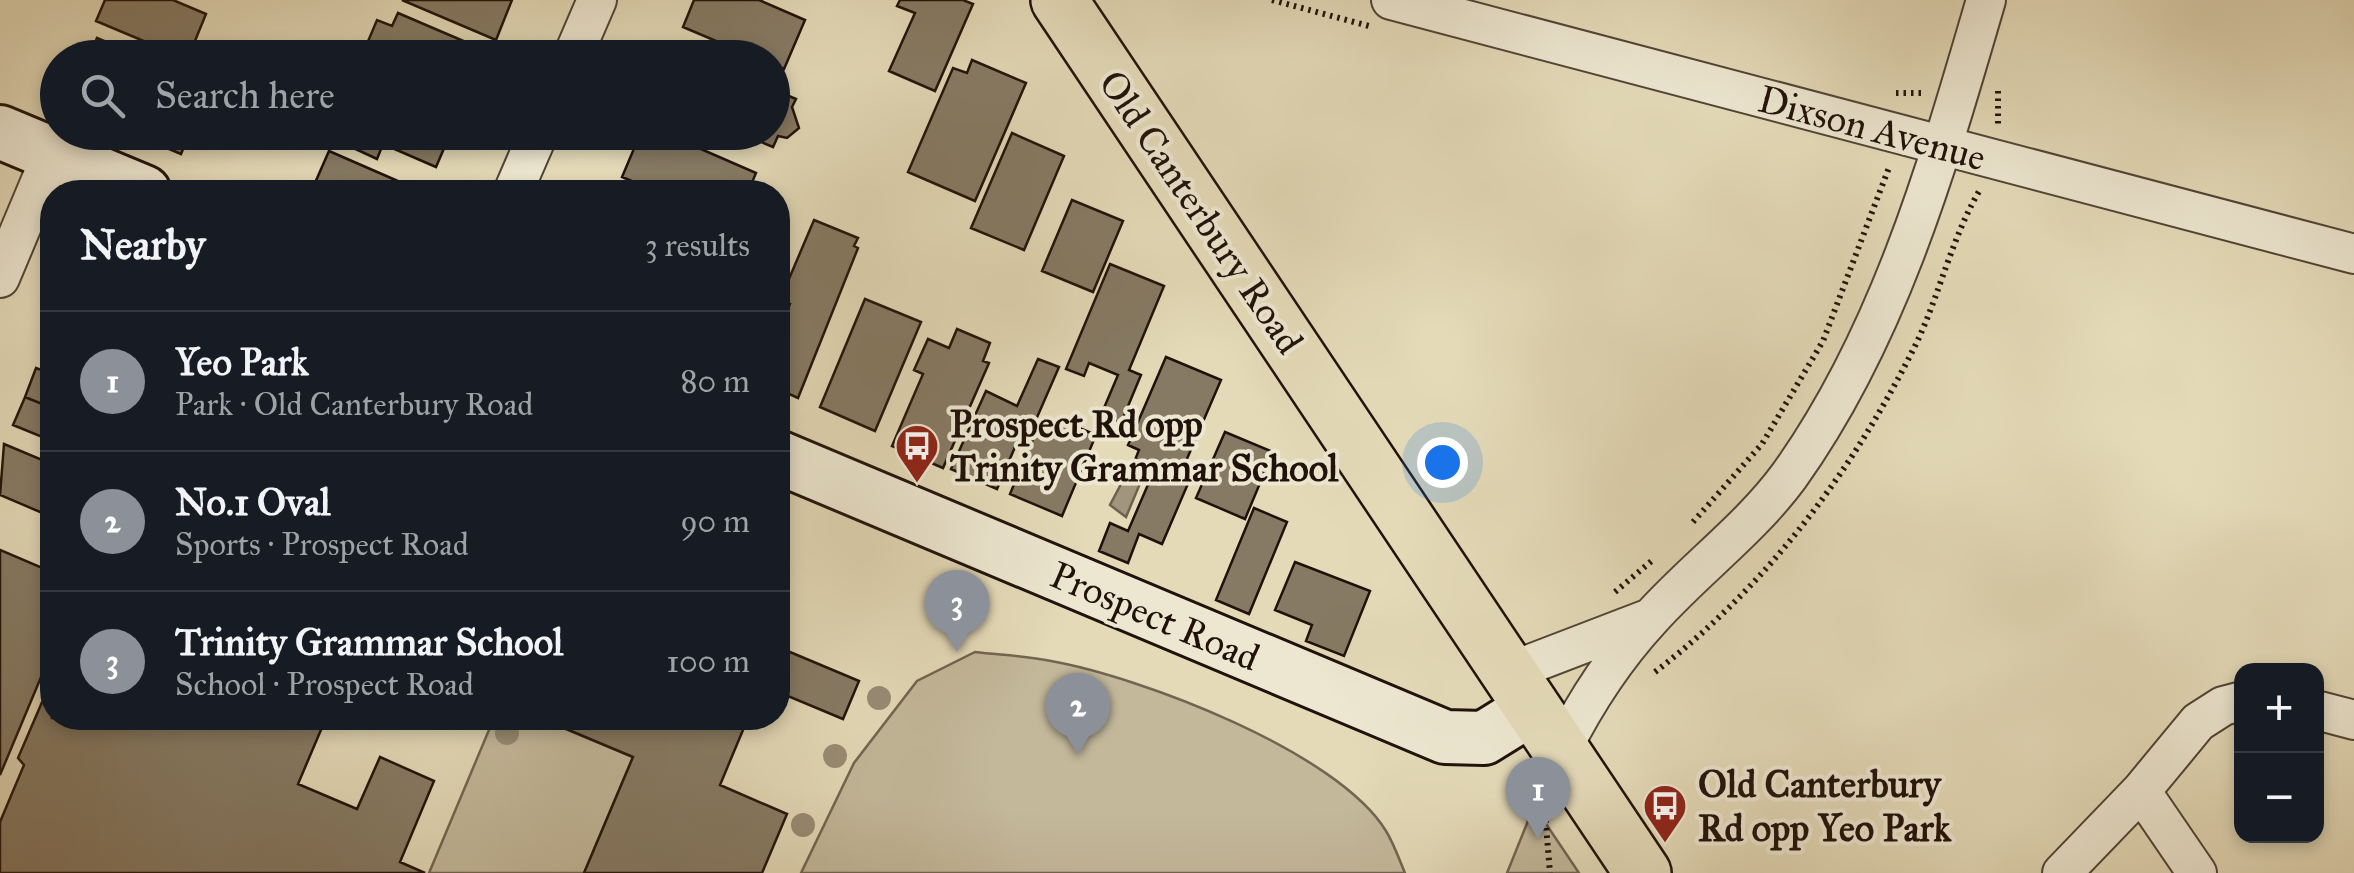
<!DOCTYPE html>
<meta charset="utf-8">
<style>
body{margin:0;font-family:"IM FELL Great Primer",serif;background:#242831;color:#f1f3f6}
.controls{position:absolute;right:30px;bottom:30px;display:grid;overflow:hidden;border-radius:20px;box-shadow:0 5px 15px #0003}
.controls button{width:90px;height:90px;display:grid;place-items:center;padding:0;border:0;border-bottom:2px solid #363941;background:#171b24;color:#f1f3f6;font:50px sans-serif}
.you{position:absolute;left:1442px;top:462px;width:35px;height:35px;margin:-25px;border:8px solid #fff;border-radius:50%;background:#1a73e8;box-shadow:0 0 0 15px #1a73e833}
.badge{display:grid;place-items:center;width:65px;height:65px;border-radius:50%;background:#8c9099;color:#fff;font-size:32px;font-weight:700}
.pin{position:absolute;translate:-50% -82px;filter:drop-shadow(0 2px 5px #0008)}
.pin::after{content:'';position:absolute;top:52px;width:35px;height:30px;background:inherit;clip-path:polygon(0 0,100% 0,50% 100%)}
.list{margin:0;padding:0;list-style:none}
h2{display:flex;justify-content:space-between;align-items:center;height:130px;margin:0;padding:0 40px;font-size:42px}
h2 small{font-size:32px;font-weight:400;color:#9ea1a6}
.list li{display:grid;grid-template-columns:65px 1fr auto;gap:30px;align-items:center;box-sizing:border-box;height:140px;padding:0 40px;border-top:2px solid #363941}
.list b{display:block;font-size:38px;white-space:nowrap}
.list p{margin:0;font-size:32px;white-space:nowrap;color:#9ea1a6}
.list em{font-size:32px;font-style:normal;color:#9ea1a6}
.icon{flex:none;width:55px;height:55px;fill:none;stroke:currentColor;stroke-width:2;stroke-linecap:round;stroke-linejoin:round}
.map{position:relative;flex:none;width:2354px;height:873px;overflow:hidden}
.search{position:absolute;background:#171b24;box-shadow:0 5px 15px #0003;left:40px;top:40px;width:750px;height:110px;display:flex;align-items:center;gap:25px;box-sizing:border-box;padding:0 35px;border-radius:55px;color:#9ea1a6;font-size:38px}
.panel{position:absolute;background:#171b24;box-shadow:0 5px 15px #0003;left:40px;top:180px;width:750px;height:550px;border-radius:40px}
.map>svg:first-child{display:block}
.green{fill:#c3b89a;stroke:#726552;stroke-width:2.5}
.water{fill:#a1967d;stroke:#6d614f;stroke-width:2.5}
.building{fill:#867a64;stroke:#20120a;stroke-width:2.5}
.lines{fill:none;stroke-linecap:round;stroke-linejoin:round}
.street-casing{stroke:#514436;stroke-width:42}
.secondary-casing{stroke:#20120a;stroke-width:58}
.primary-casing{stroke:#20120a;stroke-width:60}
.path{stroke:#20120a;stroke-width:6;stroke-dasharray:2.5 5;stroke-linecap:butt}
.street{stroke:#ede7d1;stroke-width:38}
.secondary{stroke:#ede7d1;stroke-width:52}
.primary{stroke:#e4dab8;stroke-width:55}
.tree{fill:#988c74}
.labels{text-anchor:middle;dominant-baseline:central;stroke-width:8;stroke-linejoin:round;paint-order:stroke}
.street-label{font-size:38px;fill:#20120a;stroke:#ede7d1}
.poi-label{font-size:38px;font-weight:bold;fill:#20120a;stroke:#ede7d1;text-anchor:start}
</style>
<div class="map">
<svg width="2354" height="873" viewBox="0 0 2354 873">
<rect width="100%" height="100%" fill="#e4dab8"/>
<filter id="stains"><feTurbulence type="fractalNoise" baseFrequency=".002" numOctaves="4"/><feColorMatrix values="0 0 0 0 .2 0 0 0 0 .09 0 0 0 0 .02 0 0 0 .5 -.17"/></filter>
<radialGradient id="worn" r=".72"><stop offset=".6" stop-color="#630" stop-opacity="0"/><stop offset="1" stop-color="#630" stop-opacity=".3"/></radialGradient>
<path class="green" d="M975 652C1000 655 1026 656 1051 661 1141 677 1338 752 1386 831 1394 844 1399 859 1405 873H801L854 763 917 681Z
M494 718H540L633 757 584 873H429Z
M1534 806 1579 873H1507Z"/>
<path class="water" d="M1120 463 1144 474 1126 517 1110 505 1120 486 1115 476Z"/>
<path class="building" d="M105 0H173L206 14 188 58H184L96 21Z
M402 0H512L496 40Z
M694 0H759L805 20 784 69 772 64V58H756L683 27Z
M900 0H963L973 4 935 91 889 71 915 13 897 6Z
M398 13 482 49 478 58H361L377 20 392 26Z
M97 38 144 58H89Z
M972 60 1026 83 975 201 908 172 953 68 967 73Z
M772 89 796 99 792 107 799 128 787 138 778 136 773 147 738 132H772Z
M129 132H190L181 154Z
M352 132H451L436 167 383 144 377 159 347 145Z
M641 132H662L756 173 748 192H658L622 177Z
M1012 133 1064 156 1024 250 971 228Z
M329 151 423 192H311Z
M1072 200 1123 221 1093 292 1042 271Z
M814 220 858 238 854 246 858 248 798 398 778 389V310L786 313 790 304 780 300Z
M1110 264 1164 286 1129 370 1141 375 1121 423 1101 415 1118 375 1089 363 1084 376 1066 369Z
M865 299 921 322 875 431 820 407Z
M957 329 990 343 983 361 989 363 943 468 892 446 923 374 914 370 928 339 949 348Z
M1166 357 1221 380 1180 475 1190 479 1162 544 1139 534 1128 563 1099 551 1110 523 1128 531 1153 473 1133 465 1139 450 1128 445Z
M1038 359 1059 367 1035 422 1027 419 997 489 951 469 986 391 1017 406Z
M36 368 52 374V408L25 397Z
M25 397 52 408V441L13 425Z
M1058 419 1096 435 1062 516 1010 494 1040 422 1055 428Z
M1225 432 1273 452 1245 519 1196 498Z
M4 444 52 464V517L0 495Z
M1254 508 1287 522 1249 614 1216 600Z
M0 550 52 572V651L0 775Z
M1295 562 1370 591 1344 656 1306 641 1312 625 1275 610Z
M778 647 859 681 843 719 778 692Z
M52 679V718H326L298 784 357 809 380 757 434 781 400 862 425 873H0V822L24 765 18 758Z
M540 718H748L720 785 787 814 762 873H584L633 757Z"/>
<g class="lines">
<defs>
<path id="street" d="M1391 0 2354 254
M572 58 597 0
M513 192 539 132
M0 278 52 154
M1507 673 1645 620
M2316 710 2354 720
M1562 749C1586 701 1614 658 1651 618 1695 569 1750 529 1789 476 1890 335 1938 164 1986 0
M2141 791 2197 873
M2062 873 2141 791 2198 722 2223 706 2242 701"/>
<path id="secondary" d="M0 132 144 192
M778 457 1445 737 1484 738 1532 708"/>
<path id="primary" d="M1059 0 1643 873"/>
</defs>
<use href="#street" class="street-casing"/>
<use href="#secondary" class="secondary-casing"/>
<use href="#primary" class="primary-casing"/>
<path class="path" d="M1272 0 1369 26
M1998 91V128
M1896 93H1923
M1693 522 1762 444 1823 341 1890 165
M1615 592 1655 558
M1655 672C1767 586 1853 471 1916 344 1940 294 1952 236 1981 188
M1545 813 1550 873"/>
<use href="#street" class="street"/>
<use href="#secondary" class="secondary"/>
<use href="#primary" class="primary"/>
</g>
<g class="tree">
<circle cx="879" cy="698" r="12"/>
<circle cx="507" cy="733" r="12"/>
<circle cx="835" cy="756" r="12"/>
<circle cx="803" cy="825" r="12"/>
</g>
<defs>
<symbol id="bus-pin" viewBox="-11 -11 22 30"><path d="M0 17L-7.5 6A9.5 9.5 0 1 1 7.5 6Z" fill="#8f2418" stroke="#ede7d1"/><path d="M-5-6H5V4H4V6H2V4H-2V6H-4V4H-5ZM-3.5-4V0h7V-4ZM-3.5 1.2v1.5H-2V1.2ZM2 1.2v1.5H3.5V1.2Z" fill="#fff"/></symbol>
</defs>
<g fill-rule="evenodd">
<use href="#bus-pin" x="892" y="421" width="50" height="68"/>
<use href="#bus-pin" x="1640" y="781" width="50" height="68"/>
</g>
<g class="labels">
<g class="street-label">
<text transform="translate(1872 128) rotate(15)">Dixson Avenue</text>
<text transform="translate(1201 212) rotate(56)">Old Canterbury Road</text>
<text transform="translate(1155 616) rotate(23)">Prospect Road</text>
</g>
<g class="poi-label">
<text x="950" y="424">Prospect Rd opp<tspan x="950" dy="44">Trinity Grammar School</tspan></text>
<text x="1698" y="784">Old Canterbury<tspan x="1698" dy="44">Rd opp Yeo Park</tspan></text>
</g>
</g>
<rect width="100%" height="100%" filter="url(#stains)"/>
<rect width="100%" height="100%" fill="url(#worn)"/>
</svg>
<div class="controls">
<button>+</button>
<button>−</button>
</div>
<div class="you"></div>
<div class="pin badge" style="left:1538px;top:839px">1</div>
<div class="pin badge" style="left:1078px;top:755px">2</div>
<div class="pin badge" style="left:957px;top:652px">3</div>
<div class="search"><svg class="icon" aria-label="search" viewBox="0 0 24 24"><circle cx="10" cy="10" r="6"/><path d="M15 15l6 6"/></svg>Search here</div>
<section class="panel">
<h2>Nearby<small>3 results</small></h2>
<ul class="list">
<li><span class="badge">1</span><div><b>Yeo Park</b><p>Park · Old Canterbury Road</p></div><em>80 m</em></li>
<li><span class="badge">2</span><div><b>No.1 Oval</b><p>Sports · Prospect Road</p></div><em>90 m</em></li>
<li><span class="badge">3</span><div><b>Trinity Grammar School</b><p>School · Prospect Road</p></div><em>100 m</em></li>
</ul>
</section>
</div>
